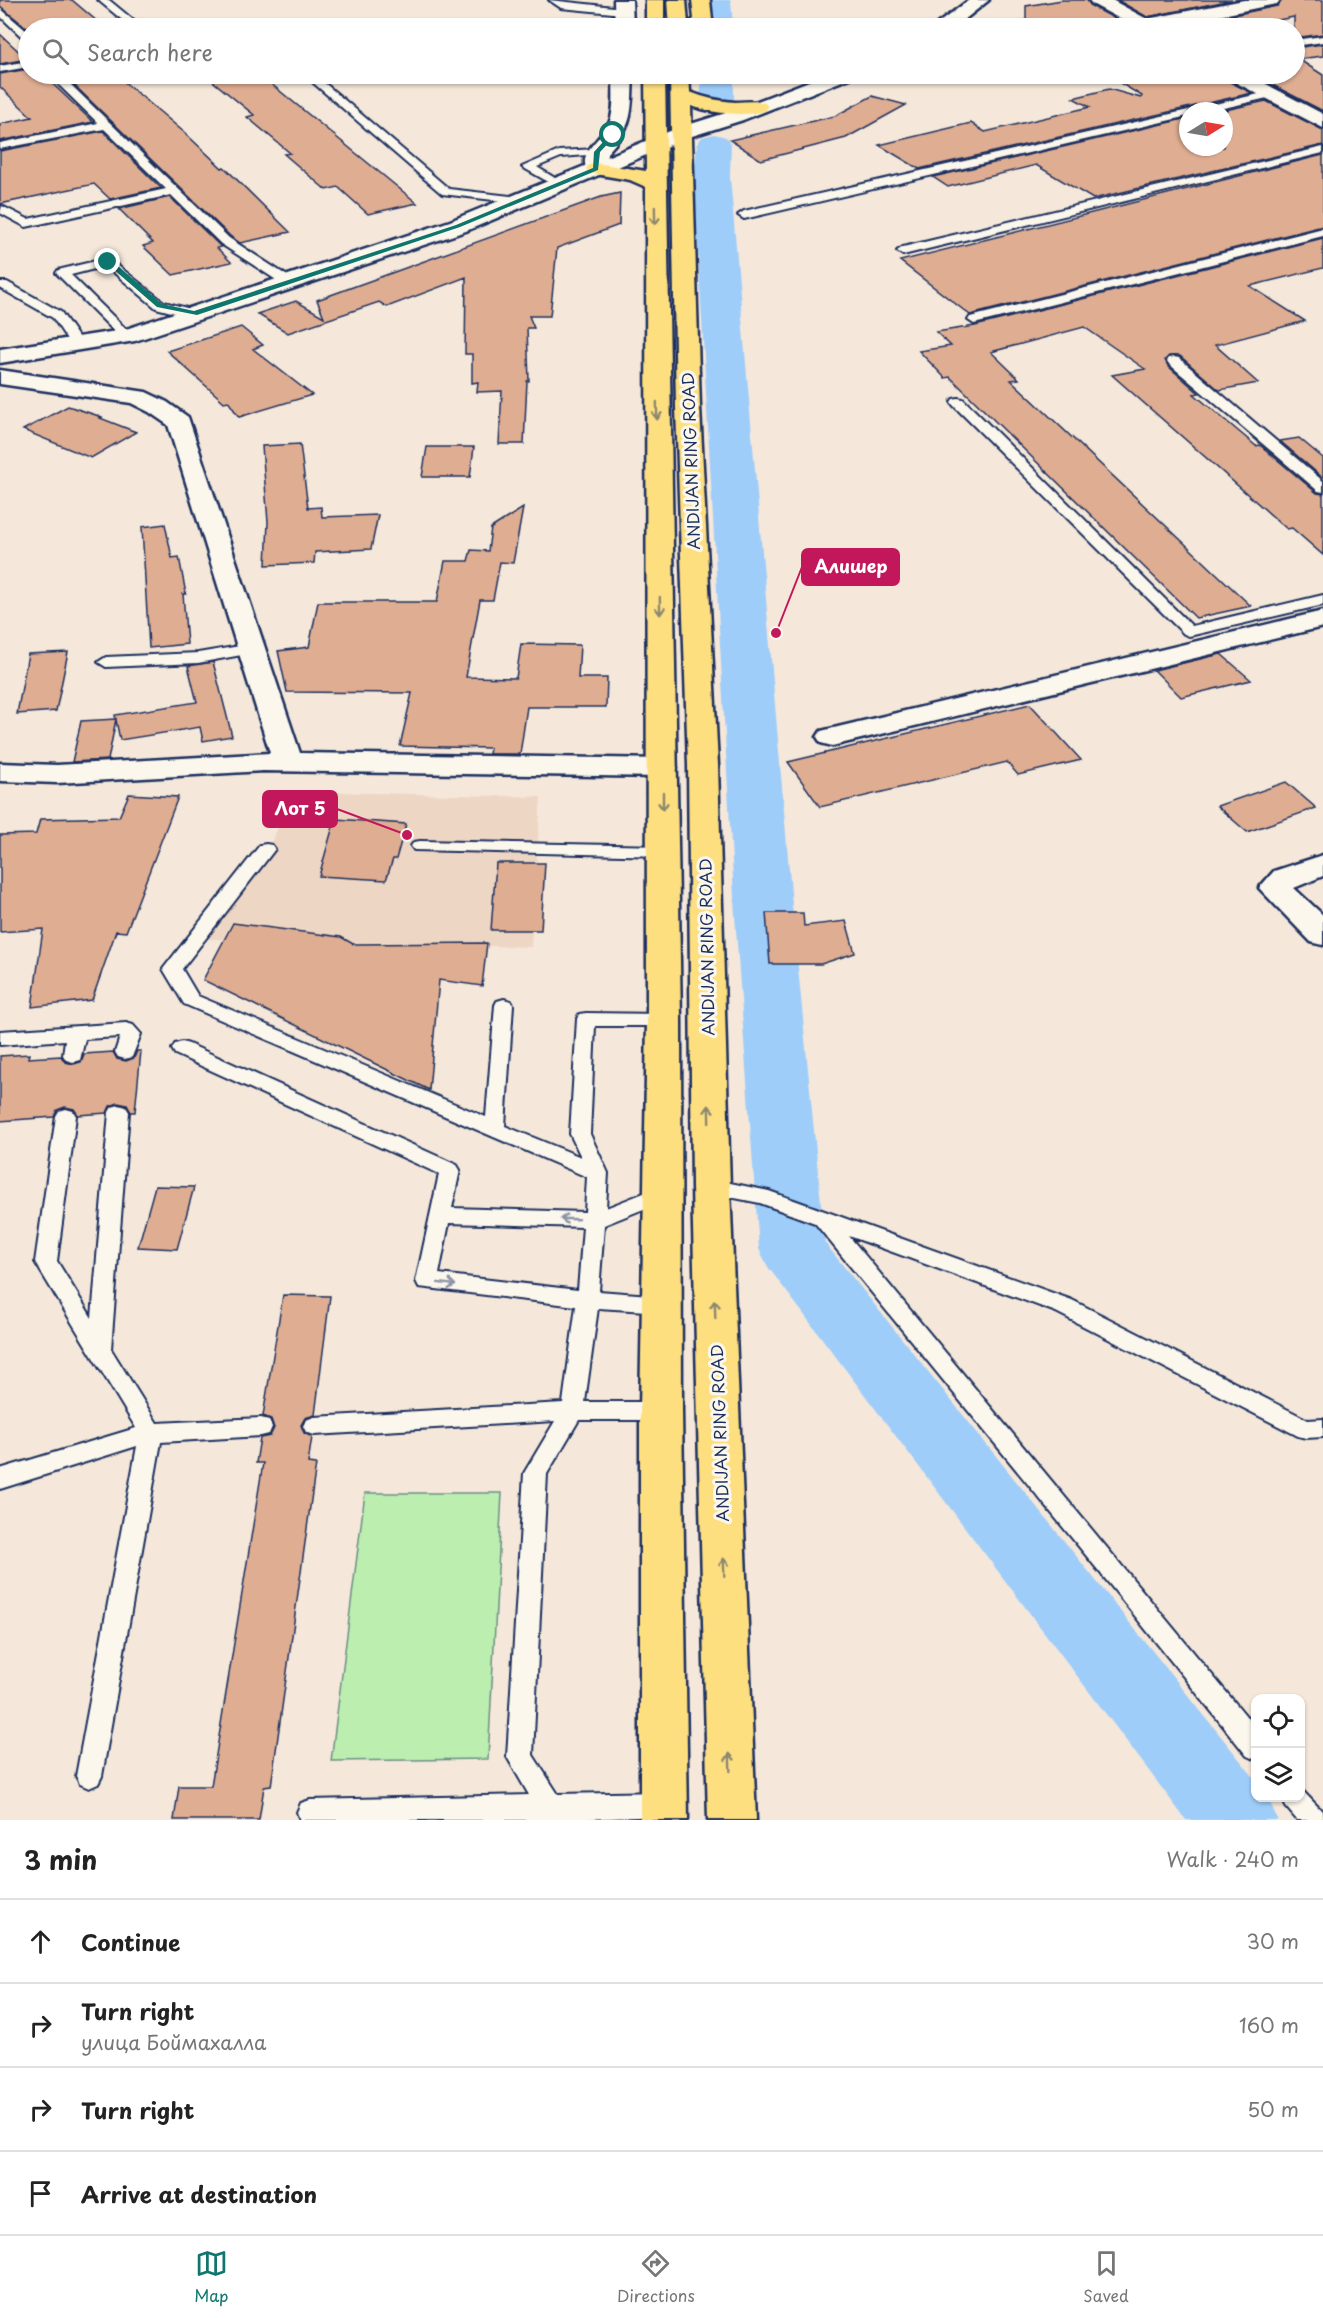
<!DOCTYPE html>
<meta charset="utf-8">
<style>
body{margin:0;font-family:"Playpen Sans",sans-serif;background:#f6f6f6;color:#222}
.controls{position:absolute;right:18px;bottom:18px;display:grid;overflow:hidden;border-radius:12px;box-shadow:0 2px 4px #0004}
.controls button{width:54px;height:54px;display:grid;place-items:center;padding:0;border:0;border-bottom:2px solid #e0e0e0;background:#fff;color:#222;font:30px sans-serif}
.compass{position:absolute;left:1179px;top:102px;width:54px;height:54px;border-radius:50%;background:#fff;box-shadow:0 2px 4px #0004;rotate:79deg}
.stop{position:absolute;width:18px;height:18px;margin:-14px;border:4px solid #0f766e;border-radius:50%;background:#fff}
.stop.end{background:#0f766e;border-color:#fff;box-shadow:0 2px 6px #0008}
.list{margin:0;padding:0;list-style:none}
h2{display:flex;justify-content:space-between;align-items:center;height:78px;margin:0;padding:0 24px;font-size:26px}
h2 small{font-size:20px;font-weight:400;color:#767676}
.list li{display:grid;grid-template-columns:39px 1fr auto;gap:18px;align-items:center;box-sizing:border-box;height:84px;padding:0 24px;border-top:2px solid #e0e0e0}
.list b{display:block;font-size:22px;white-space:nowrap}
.list p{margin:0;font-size:20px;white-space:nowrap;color:#767676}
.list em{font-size:20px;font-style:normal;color:#767676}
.icon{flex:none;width:33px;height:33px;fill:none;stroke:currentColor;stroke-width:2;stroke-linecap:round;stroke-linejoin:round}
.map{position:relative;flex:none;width:1323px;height:1820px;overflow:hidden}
.search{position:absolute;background:#fff;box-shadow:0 2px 4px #0004;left:18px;right:18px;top:18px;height:66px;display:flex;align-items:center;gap:15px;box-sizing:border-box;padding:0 21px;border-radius:33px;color:#767676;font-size:22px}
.sheet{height:414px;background:#fff}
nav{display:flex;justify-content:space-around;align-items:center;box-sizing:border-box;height:84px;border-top:2px solid #e0e0e0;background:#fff;font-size:16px;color:#767676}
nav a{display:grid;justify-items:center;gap:3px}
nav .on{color:#0f766e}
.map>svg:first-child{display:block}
.built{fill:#eed6c4}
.green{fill:#bbeeaf;stroke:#6b8e86;stroke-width:1.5}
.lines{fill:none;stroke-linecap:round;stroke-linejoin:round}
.river{fill:#9fcdfa;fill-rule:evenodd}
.building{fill:#dfad92;stroke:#1b2f5e;stroke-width:1.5}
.service-casing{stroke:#1b2f5e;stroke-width:4}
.minor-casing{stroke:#1b2f5e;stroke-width:5}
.secondary-casing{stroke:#1b2f5e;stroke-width:5}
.trunk-casing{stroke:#1b2f5e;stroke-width:5}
.service{fill:#fbf7ec;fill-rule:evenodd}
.minor{fill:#fbf7ec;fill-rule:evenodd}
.secondary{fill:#fbf7ec;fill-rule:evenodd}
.trunk{fill:#fedf80;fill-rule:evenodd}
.oneway{stroke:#8c876f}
.oneway2{stroke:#8b93a5}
.route{fill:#0f766e}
.labels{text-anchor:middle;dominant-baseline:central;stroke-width:6;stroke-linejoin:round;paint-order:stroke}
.street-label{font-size:16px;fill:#1b2f5e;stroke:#fbf7ec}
.leader{fill:none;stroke:#c2185b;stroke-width:2}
.callout-dot{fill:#c2185b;stroke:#fbf7ec;stroke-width:2}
.callout{fill:#c2185b;stroke:#c2185b;stroke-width:2}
.callout-label{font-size:18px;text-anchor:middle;font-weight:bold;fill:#fff}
</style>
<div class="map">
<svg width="1323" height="1820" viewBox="0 0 1323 1820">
<rect width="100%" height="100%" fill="#f5e8da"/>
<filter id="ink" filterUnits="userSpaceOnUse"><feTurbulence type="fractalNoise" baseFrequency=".0167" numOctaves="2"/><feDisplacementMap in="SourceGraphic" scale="12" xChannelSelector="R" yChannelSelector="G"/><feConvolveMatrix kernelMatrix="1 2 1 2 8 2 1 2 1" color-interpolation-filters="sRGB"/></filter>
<g filter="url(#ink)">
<path class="built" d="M296 791 541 797 531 947 206 939 256 873Z"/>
<path class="green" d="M365 1493H502L488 1759 331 1761Z"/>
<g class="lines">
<path class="river" d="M701 0H731L733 28H703Z
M702 74H734V98L729 105 717 108 705 105 700 98Z
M714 134 726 137 731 144 730 176 793 916 825 1243 1256 1780V1798H1268L1278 1820H1186L768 1267 759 1249 735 916 694 176 697 144 702 137Z"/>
</g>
<path class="building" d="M0 0H72L105 28H27L0 6Z
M1062 0H1087L1091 6 1133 28H1035L1026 23V6Z
M1117 0H1232L1147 17Z
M1282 0H1323V34L1294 38V17L1238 28H1169L1277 6Z
M0 34 27 59 0 64Z
M1323 44V56L1298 59 1323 75V111L1251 74H1294V48Z
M28 69V74H42L93 122 0 141V124L32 117 0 87V74Z
M115 74 185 133 222 168 224 167 290 232 240 243 230 236 72 83Z
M204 74H259L417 203 368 214 338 187 326 190 284 154 290 153 247 117 254 115Z
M1105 74H1222L1226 80 1252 93 919 169 879 145 971 123 985 132 1090 107 1073 98 1109 89 1141 98 1142 96Z
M872 96 906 105 846 138 761 160 730 140 835 116Z
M1266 101 1323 130V145L1093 199 1036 165 948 187 933 177 1188 118V147H1224V111H1221Z
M103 131 161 188 110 199 94 184 0 204V151Z
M1323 155V226L970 315 900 261Z
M620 193 619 225 557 248 550 316H529L534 328H527L529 381H527L524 444H499L502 391 477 392 478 382 472 383V354H465L466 277 387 307 379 302 288 333 257 314 296 301 324 317 317 300 601 197Z
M170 197 221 247 217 248 231 262 173 275 143 246 153 243 119 209Z
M1323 238V268L1250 286 1305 321 1215 345 1258 383 1219 390 1180 356H1169L1165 360 1168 366 1199 393 1194 394 1256 446 1260 445 1317 493 1323 494V555L1292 528 1287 529 1112 375 1145 369 1084 327 991 352 1019 379 1011 380 1251 606 1196 618 950 377 945 378 919 351 951 346 936 332 975 326Z
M241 327 263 345 253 349 312 395 239 417 228 401 224 402 167 351Z
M68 406 102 417 100 418 136 432 91 458 23 430Z
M1299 438 1323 458V478L1280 441Z
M300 444 308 508 321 507 322 517 378 515 371 549 315 552 314 563 266 565 268 522 262 446Z
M427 447H474L470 477H422Z
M523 508 513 563 500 562 493 600H480L466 677 516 678 521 644 580 645 578 678H607L606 707H527L520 754H489L490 748 400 746 412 693 287 692 278 651 309 647 318 602H437L445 561H468L471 550 488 551 491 528Z
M165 524 172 558 179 557 186 594H183L187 644 149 648 142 527Z
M68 652 56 711 17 714 28 654Z
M1221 654 1251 680 1181 697 1154 670Z
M213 662 232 736 203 741 200 727 120 740 115 715 197 702 188 666Z
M1030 704 1081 760 1018 775 1007 762 820 807 788 762Z
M116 719 108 760 72 762 81 721Z
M1286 782 1316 808 1247 832 1217 806Z
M129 794 178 797 126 932 116 931 92 1000 32 1007 43 929 0 932V835L36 834 40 819 119 817Z
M335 819 406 824 396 859H393L386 880 319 876Z
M496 863H545L541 930H491Z
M766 913H803L804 926 846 921 855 953 821 964H770Z
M233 923 341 937 353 944 487 943 482 986 439 980 429 1090 203 980Z
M137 1051H141L135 1112H131L127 1105 118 1103 110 1106 107 1113 78 1115 74 1109 65 1107 57 1110 54 1117 0 1121V1056L29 1054 28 1058 61 1056 65 1062 74 1064 81 1062 84 1054 113 1052 117 1059 126 1061 134 1058Z
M155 1186 194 1187 177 1249 138 1247Z
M283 1295 330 1296 315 1415 305 1418 301 1425 304 1433 312 1437 308 1463 316 1464 271 1786 264 1787 259 1820H174L179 1786H211L263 1463H256L260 1438 270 1436 274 1428 271 1419 263 1416Z"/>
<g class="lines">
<defs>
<path id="service" d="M98 0H109L143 28H132Z
M549 0 623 8 628 11 623 14 561 8Z
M0 8 28 32V40L24 39 0 16Z
M1323 36V42L1294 46V40Z
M28 61V67L0 72V66Z
M303 74H314L449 189 520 197 526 200 520 203 442 194Z
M63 80 67 81 229 238 292 279 294 282 292 285H284L221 244 171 195 26 227 0 213 2 206 28 219 166 189 104 129 0 149V143L98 123 59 85 58 83Z
M1272 91 1277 94 1276 96 1211 111H1188V116L744 219 738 215 744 211Z
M1323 147V153L903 255 897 251 903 247Z
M597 149 601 150V154L561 157 537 167 563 183 565 185 559 188 522 167 559 151Z
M1323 228V236L974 324 968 320 970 317Z
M108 258 164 302 198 311 200 314 194 318 156 308 106 266 71 275 133 336 127 340 122 339 56 273 58 270Z
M0 282H7L61 312 83 344 82 347H72L53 318 0 288Z
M1174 357 1179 358 1323 481V492L1318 491 1169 364 1167 361 1169 358Z
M958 398 963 399 1192 626 1323 595V605L1189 636 1184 634 953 405 951 402 953 399Z
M252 644 260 649 258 652 198 663 106 667 98 662 106 657 198 653Z
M420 841 663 846 669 847 672 851 669 855 663 856 414 850 411 846 414 842Z
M266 844 272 845 275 849 272 853 182 969 198 996 486 1117 495 1005 497 1001 504 999 511 1001 513 1005 505 1126 581 1157 570 1134 577 1019 579 1014 586 1013 664 1014 671 1015 673 1020 671 1025 664 1026H595L590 1134 608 1173 606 1208 664 1185 671 1188 674 1193 671 1198 604 1225 599 1291 663 1296 671 1298 674 1304 671 1310 663 1312 598 1308 585 1402H661L669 1405 672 1411 669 1417 661 1420H579L547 1474 533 1755 558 1794 663 1792 672 1795 676 1804 672 1813 663 1816 560 1820H300L297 1812 301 1803 310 1800 529 1795 507 1757 524 1473 555 1421 314 1435 306 1432 303 1426 306 1420 314 1417 563 1403 576 1306 419 1287 416 1281 439 1174 175 1054 172 1049 175 1044 182 1042 189 1044 457 1165 460 1170 452 1208 585 1212 587 1177 184 1004 163 969 260 845ZM449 1223 583 1227 578 1290 439 1274Z
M126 1023 133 1025 141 1034 132 1057 125 1059 118 1057 115 1052 120 1037 85 1039 80 1060 73 1062 66 1060 63 1055 65 1040 0 1045V1031Z
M119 1105 126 1107 129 1112 111 1349 157 1423 261 1418 269 1420 272 1427 269 1434 261 1436 161 1442 102 1776 98 1784 89 1788 80 1784 76 1776 137 1446 0 1489V1469L136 1428 35 1262 56 1116 59 1111 66 1109 73 1111 76 1116 57 1261 92 1318 109 1112 112 1107Z
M711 1179 769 1191 1072 1300 1308 1420 1323 1419V1437L1306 1438 1298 1436 1056 1312 849 1236 1256 1728V1760L1247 1756 1111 1586 815 1223 760 1203 704 1192 701 1187 704 1182Z
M1300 1788 1322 1811 1323 1820H1297L1286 1807 1282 1798H1300Z"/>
<path id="minor" d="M614 0H632L633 28H615Z
M1089 0H1112L1147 19 1244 0H1280L1277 4 1271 5 1160 28H1137L1092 4Z
M613 74H633C631 112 635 124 607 153L606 169 603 173 596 175 589 173C574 153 604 138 610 121 615 108 613 88 613 74Z
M1224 74H1247L1323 114V128L1227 78Z
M0 370 146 392 167 402 188 417 300 753 662 759 673 762 677 768 673 774 662 777 263 771 57 783 0 781V763L57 765 270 753 168 425 149 412 131 403 0 384Z
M1323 611V627L832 746 821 743 817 737 821 731Z
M1323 855V876L1294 888 1323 915V945L1311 942 1259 888 1274 871Z"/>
<path id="secondary" d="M969 0H989L954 28H934L937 24Z
M827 74H853L850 78 743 120 689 137 466 231 135 341 0 363V349L123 330 450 221 675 129 729 112Z"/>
<path id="trunk" d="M646 0H664V28H646Z
M668 0H686L688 24 694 19 692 0H710L712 20 704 28H670Z
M645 74H665L681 1020 682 1411 688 1820H640V1411L647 1020 646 187 630 180 589 173 586 169 589 165 596 163 646 171Z
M670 74H689L690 92C705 98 719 101 735 102 745 102 755 100 765 103L768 107 765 111C741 117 714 113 691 106L700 407 718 765 730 1187 756 1820H708L692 1187 688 765 676 407Z"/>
</defs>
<use href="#service" class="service-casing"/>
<use href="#minor" class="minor-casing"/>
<use href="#secondary" class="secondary-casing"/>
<use href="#trunk" class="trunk-casing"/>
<use href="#service" class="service"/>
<use href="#minor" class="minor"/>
<use href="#secondary" class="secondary"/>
<use href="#trunk" class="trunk"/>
</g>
<defs><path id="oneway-shaft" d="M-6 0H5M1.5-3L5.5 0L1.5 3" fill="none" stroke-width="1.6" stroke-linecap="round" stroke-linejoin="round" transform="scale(1.5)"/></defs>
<g class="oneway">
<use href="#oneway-shaft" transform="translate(655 216) rotate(89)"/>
<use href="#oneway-shaft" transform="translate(657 411) rotate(89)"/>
<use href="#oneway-shaft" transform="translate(660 606) rotate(89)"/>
<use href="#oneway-shaft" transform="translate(663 801) rotate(90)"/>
<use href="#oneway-shaft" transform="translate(709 1114) rotate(-91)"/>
<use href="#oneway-shaft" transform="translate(715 1309) rotate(-92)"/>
<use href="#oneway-shaft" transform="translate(724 1567) rotate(-92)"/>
<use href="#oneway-shaft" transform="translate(730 1762) rotate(-92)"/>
</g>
<g class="oneway2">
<use href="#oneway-shaft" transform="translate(569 1219) rotate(-178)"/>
<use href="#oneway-shaft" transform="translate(447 1284) rotate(7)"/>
</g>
</g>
<path class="route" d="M611 133 616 135 600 152 598 170 460 227 197 315 157 307 105 262 111 260 162 304 194 311 456 225 593 168 594 152Z"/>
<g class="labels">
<g class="street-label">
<text transform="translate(690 461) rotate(-92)">ANDIJAN RING ROAD</text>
<text transform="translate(706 947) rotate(-91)">ANDIJAN RING ROAD</text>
<text transform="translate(719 1433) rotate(-92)">ANDIJAN RING ROAD</text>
</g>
</g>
<path class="leader" d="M776 633L802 567M407 835L337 809"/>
<g class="callout-dot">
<circle cx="776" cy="633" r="6"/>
<circle cx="407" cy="835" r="6"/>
</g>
<g class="callout">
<rect x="802" y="549" width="97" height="36" rx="6"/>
<rect x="263" y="791" width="74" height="36" rx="6"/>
</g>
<g class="callout-label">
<text x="851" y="573">Алишер</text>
<text x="300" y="815">Лот 5</text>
</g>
</svg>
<div class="controls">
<button><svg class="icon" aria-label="locate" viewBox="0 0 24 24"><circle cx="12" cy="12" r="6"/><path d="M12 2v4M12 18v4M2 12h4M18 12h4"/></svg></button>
<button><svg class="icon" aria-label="layers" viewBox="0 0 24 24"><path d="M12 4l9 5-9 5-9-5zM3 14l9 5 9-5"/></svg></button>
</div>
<svg class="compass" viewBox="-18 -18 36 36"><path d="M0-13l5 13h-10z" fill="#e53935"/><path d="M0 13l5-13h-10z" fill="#767676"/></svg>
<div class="stop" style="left:613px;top:135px"></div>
<div class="stop end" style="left:108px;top:262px"></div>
<div class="search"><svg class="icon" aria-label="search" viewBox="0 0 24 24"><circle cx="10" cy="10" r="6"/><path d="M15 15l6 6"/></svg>Search here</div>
</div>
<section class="sheet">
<h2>3 min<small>Walk · 240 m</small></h2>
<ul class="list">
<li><svg class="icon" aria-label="ahead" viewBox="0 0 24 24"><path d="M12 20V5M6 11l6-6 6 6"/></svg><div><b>Continue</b></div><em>30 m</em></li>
<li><svg class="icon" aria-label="right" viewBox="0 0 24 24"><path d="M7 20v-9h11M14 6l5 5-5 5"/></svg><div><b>Turn right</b><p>улица Боймахалла</p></div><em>160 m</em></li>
<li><svg class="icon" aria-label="right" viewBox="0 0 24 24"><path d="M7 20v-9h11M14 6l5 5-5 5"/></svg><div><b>Turn right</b></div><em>50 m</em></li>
<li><svg class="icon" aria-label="arrive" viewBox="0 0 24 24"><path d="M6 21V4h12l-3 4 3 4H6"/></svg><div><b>Arrive at destination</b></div></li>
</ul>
</section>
<nav>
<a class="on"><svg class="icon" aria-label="map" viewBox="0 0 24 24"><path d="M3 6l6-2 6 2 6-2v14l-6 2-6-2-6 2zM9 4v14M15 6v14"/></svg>Map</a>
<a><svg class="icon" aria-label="directions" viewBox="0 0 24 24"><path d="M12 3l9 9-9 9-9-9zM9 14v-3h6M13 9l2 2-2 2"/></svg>Directions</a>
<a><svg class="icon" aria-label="saved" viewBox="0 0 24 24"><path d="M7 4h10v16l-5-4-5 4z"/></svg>Saved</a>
</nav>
